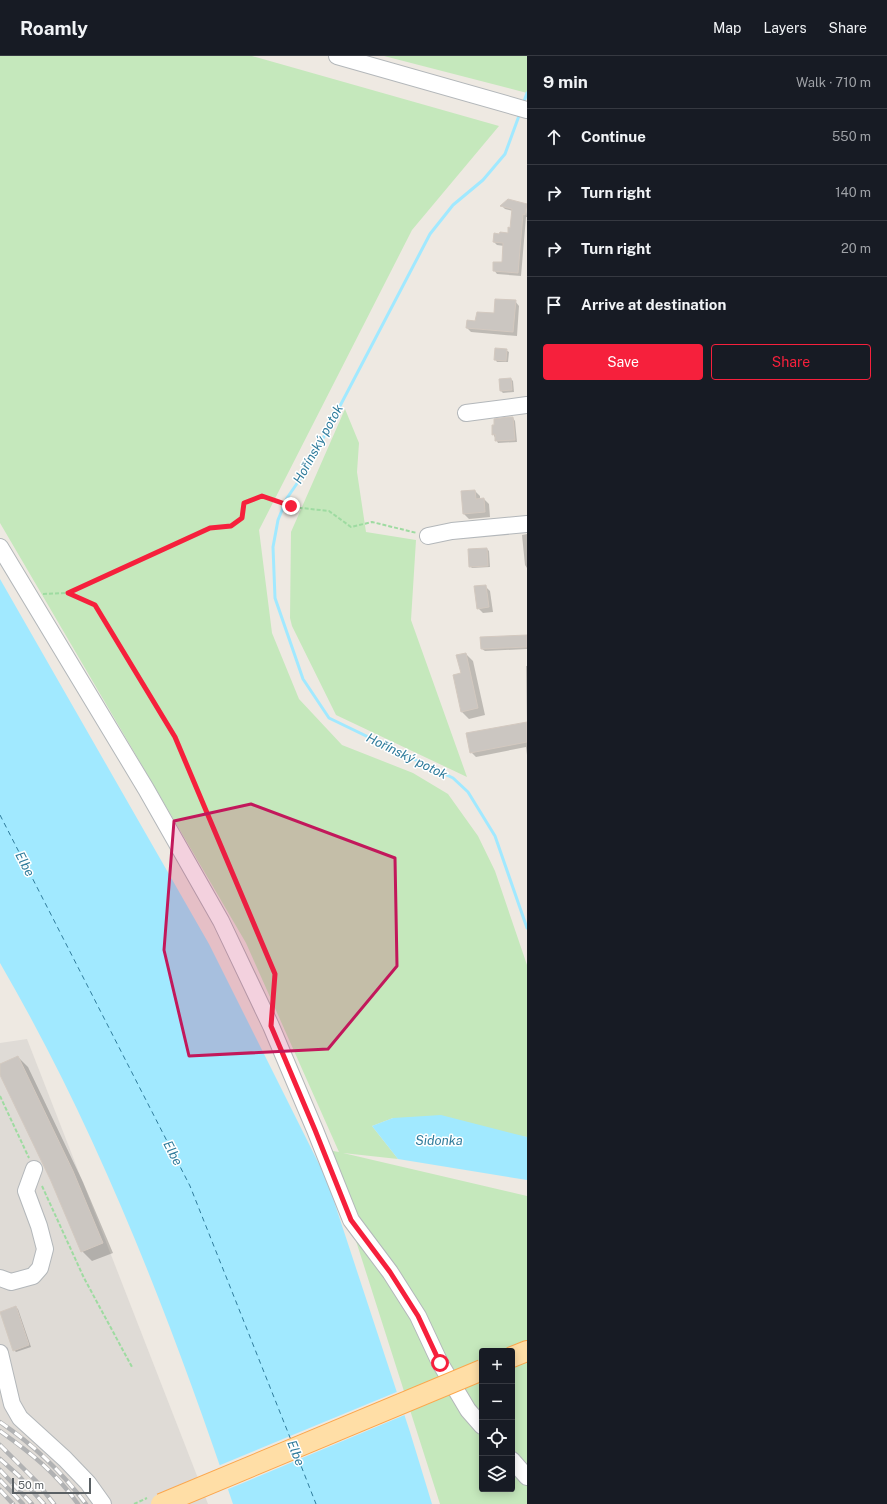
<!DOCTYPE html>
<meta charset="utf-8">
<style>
body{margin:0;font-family:"Public Sans",sans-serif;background:#242831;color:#f1f3f6}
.controls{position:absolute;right:12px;bottom:12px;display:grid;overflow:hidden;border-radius:4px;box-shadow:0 2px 10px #0003}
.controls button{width:36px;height:36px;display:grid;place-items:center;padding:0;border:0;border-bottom:1px solid #363941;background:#171b24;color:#f1f3f6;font:20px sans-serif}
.scale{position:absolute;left:12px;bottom:10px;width:79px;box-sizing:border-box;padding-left:4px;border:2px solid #5a6064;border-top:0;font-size:11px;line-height:14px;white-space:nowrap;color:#5a6064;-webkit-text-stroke:3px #fff;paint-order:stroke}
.stop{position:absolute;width:12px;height:12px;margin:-9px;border:3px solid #f6203c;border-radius:50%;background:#fff}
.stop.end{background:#f6203c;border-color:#fff;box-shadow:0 1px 4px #0008}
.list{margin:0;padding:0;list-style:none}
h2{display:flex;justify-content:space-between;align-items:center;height:52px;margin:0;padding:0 16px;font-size:17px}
h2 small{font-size:13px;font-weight:400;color:#9ea1a6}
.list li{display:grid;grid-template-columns:26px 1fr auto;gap:12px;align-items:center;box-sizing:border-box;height:56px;padding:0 16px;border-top:1px solid #363941}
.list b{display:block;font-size:15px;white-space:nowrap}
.list em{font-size:13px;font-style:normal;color:#9ea1a6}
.actions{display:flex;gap:8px;padding:12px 16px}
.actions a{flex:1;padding:9px 0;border:1px solid #f6203c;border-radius:4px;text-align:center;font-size:14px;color:#f6203c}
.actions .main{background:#f6203c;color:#fff}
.icon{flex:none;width:22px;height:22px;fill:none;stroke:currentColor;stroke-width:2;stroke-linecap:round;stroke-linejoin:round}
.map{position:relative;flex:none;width:527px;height:1448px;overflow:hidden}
header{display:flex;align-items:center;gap:24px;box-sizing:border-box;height:56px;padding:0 20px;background:#171b24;border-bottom:1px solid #363941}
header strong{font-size:19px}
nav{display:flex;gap:22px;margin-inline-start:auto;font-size:14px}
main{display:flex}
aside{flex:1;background:#171b24}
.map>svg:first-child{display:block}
.industrial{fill:#dfdbd6}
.green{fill:#c5e8bc;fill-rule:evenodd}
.water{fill:#a1e9ff}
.pier{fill:#eee9e2}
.shadow{fill:#0003}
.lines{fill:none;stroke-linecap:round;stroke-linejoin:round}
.stream{stroke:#a1e9ff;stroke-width:3}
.ferry{stroke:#307c9c;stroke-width:1;stroke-dasharray:5 4;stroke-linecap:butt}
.building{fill:#cbc6c1;stroke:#d3c9c0}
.minor-casing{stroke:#b3b7ba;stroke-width:18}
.major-casing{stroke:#fca74d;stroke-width:22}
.path{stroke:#9edba1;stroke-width:2;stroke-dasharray:4 2;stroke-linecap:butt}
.minor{stroke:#fff;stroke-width:16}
.major{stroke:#ffdea6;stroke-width:20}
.rail-casing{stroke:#b1b2b3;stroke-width:4.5}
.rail{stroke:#fff;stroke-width:3;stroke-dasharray:9;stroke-linecap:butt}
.major-bridge-casing{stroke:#fca74d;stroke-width:22;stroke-linecap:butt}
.path-bridge{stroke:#9edba1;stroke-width:2;stroke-dasharray:4 2;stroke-linecap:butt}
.major-bridge{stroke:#ffdea6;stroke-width:20}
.route{stroke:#f6203c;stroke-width:5}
.marked{fill:#c2185b;fill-opacity:0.2;stroke:#c2185b;stroke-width:3;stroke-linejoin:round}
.labels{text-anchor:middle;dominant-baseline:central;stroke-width:3;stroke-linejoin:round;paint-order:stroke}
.water-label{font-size:13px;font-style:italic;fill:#307c9c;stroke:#fff}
</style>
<header>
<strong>Roamly</strong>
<nav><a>Map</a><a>Layers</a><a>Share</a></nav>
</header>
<main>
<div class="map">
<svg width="527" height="1448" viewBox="0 0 527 1448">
<rect width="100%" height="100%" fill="#eee9e2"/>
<path class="industrial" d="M27 983 208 1448H0V987Z"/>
<path class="green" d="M0 0H252L499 70 412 174 259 474 272 577 299 643 342 689 413 717 448 738 478 780 495 815 527 909V1081L393 1062 372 1070 398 1103 343 1097 527 1140V1448H440L327 1094 339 1096 246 887 0 467ZM482 1295H512V1433H482Z
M384 0H527V37Z
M345 353 359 387 357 416 366 476 416 484 411 564 467 721 336 659 292 570 290 562 291 476Z"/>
<path class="water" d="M0 523 209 888 327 1124 410 1376 432 1448H233C170 1262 99 1077 0 907Z
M441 1059 527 1081V1124L398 1103 372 1070 393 1062Z"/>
<path class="pier" d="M399 1335 407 1358 226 1434 218 1410Z"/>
<path class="shadow" d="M526 149 527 161H526L521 220 497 218 494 214 503 207 504 190 497 189 494 186 509 178 511 173 513 155 505 153 502 150Z
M515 245 519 250 517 280 471 276 467 272 476 266 495 258Z
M506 294 509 296 508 306H497L495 303Z
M511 323 513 325 514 336 503 337 501 335Z
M513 362 515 365 517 386 498 387 493 378Z
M475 435 480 440V444L484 443 489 448 490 461 469 463 464 458Z
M527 478V512L525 509 522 479Z
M487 493 489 495 490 511 472 512 470 510Z
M485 530 490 535 493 556 483 557 478 552Z
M527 580V593L485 595 482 593Z
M466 598 473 605 485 659 469 663 462 656 454 620 462 618Z
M526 610H527V699L526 691 476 701 471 696 527 667Z
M18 1001 28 1011 83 1126 113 1197 92 1205 82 1195 52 1125 0 1016V1010Z
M15 1251 18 1253 31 1291 16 1296 14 1294Z"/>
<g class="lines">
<path class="stream" d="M523 48 527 37
M520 57 505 98 483 124 453 149 430 178 307 413 287 442 278 464 273 491 275 542 303 623 329 662 453 722 468 736 495 780 527 872"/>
<path class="ferry" d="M0 759 190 1130 291 1384
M298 1402 316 1448"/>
</g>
<path class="building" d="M508 143 527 148 525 159 523 158 518 217 493 215V206H502L503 187 493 186 494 177 499 178 500 176 508 177V171L510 172 512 153 500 150Z
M495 243 516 244 513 276 466 272 467 264 475 265 477 256 494 257Z
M495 292 507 293 506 305 494 304Z
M511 322 512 334 500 335 499 323Z
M508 361H513L515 384 495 385V378L492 379V369H494V363Z
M475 434 476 443 484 442 485 456 463 458 461 435Z
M487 492 488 510 469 511 468 493Z
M486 529 489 551 477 553 474 530Z
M527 579V591L481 593 480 581Z
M466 597 478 652 461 656 453 619 461 617 456 599Z
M527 666V686L470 697 466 677Z
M18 1000 73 1115 103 1187 81 1196 51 1125 0 1019V1008Z
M16 1250 29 1289 13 1295 0 1256Z"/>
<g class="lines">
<defs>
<path id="minor" d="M337 0 527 54
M466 357 527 349
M428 480 452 475 527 468
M0 491 146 733 221 865 271 970 315 1074 351 1164 390 1216 418 1260 440 1307 468 1354 482 1370
M0 1222 11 1226 33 1220 40 1212 45 1193 39 1170 26 1135 34 1113
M0 1297 12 1348 20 1362 65 1403 88 1427 103 1448
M512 1404 527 1421"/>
<path id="major" d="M512 1301 527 1295"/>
</defs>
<use href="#minor" class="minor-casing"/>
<use href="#major" class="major-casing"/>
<path class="path" d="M68 537 210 472 231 470 242 462 244 447 262 440 292 451 329 455 351 471 372 466 417 477
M43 538 68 537 95 549 175 681 275 918 273 944
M0 1040 29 1102
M42 1130 84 1222 132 1311"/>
<use href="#minor" class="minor"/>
<use href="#major" class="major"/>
<defs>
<path id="rail" d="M0 1366C34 1389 61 1415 86 1448
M0 1375C31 1397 56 1417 78 1448
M0 1389 36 1425 54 1448
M0 1403 19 1420 44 1448
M0 1414 32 1448
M0 1424 23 1448
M0 1434 13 1448"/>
</defs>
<use href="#rail" class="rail-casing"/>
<use href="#rail" class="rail"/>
<defs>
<path id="major-bridge" d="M161 1448 482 1314"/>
</defs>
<use href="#major-bridge" class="major-bridge-casing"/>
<path class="path-bridge" d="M134 1448 147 1442"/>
<use href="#major-bridge" class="major-bridge"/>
</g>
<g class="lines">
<path class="route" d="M291 450 262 440 244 447 242 462 231 470 210 472 68 537 95 549 175 681 275 918 271 970 315 1074 351 1164 390 1216 418 1260 440 1307"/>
</g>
<path class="marked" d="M251 748 395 802 397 910 328 993 189 1000 164 894 174 765Z"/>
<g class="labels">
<g class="water-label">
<text transform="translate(318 388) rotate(-61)">Hořínský potok</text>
<text transform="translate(407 700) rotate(26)">Hořínský potok</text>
<text transform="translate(25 808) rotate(63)">Elbe</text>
<text x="439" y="1084">Sidonka</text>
<text transform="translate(173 1097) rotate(63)">Elbe</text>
<text transform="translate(296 1397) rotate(68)">Elbe</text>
</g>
</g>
</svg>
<div class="controls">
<button>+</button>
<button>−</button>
<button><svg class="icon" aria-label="locate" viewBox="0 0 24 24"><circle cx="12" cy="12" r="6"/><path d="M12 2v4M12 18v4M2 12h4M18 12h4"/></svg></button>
<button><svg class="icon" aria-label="layers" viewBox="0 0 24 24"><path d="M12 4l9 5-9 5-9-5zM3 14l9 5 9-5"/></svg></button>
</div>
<div class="scale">50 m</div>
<div class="stop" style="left:440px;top:1307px"></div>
<div class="stop end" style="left:291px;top:450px"></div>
</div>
<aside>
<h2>9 min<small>Walk · 710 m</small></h2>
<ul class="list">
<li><svg class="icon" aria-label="ahead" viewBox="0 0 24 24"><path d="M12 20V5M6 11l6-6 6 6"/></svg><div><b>Continue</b></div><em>550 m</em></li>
<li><svg class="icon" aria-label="right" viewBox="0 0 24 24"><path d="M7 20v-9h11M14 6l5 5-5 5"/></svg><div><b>Turn right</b></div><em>140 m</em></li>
<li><svg class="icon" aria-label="right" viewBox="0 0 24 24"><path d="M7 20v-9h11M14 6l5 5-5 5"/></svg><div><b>Turn right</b></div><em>20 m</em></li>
<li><svg class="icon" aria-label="arrive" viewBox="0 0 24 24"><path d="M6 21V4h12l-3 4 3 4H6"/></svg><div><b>Arrive at destination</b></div></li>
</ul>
<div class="actions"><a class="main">Save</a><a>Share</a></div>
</aside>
</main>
